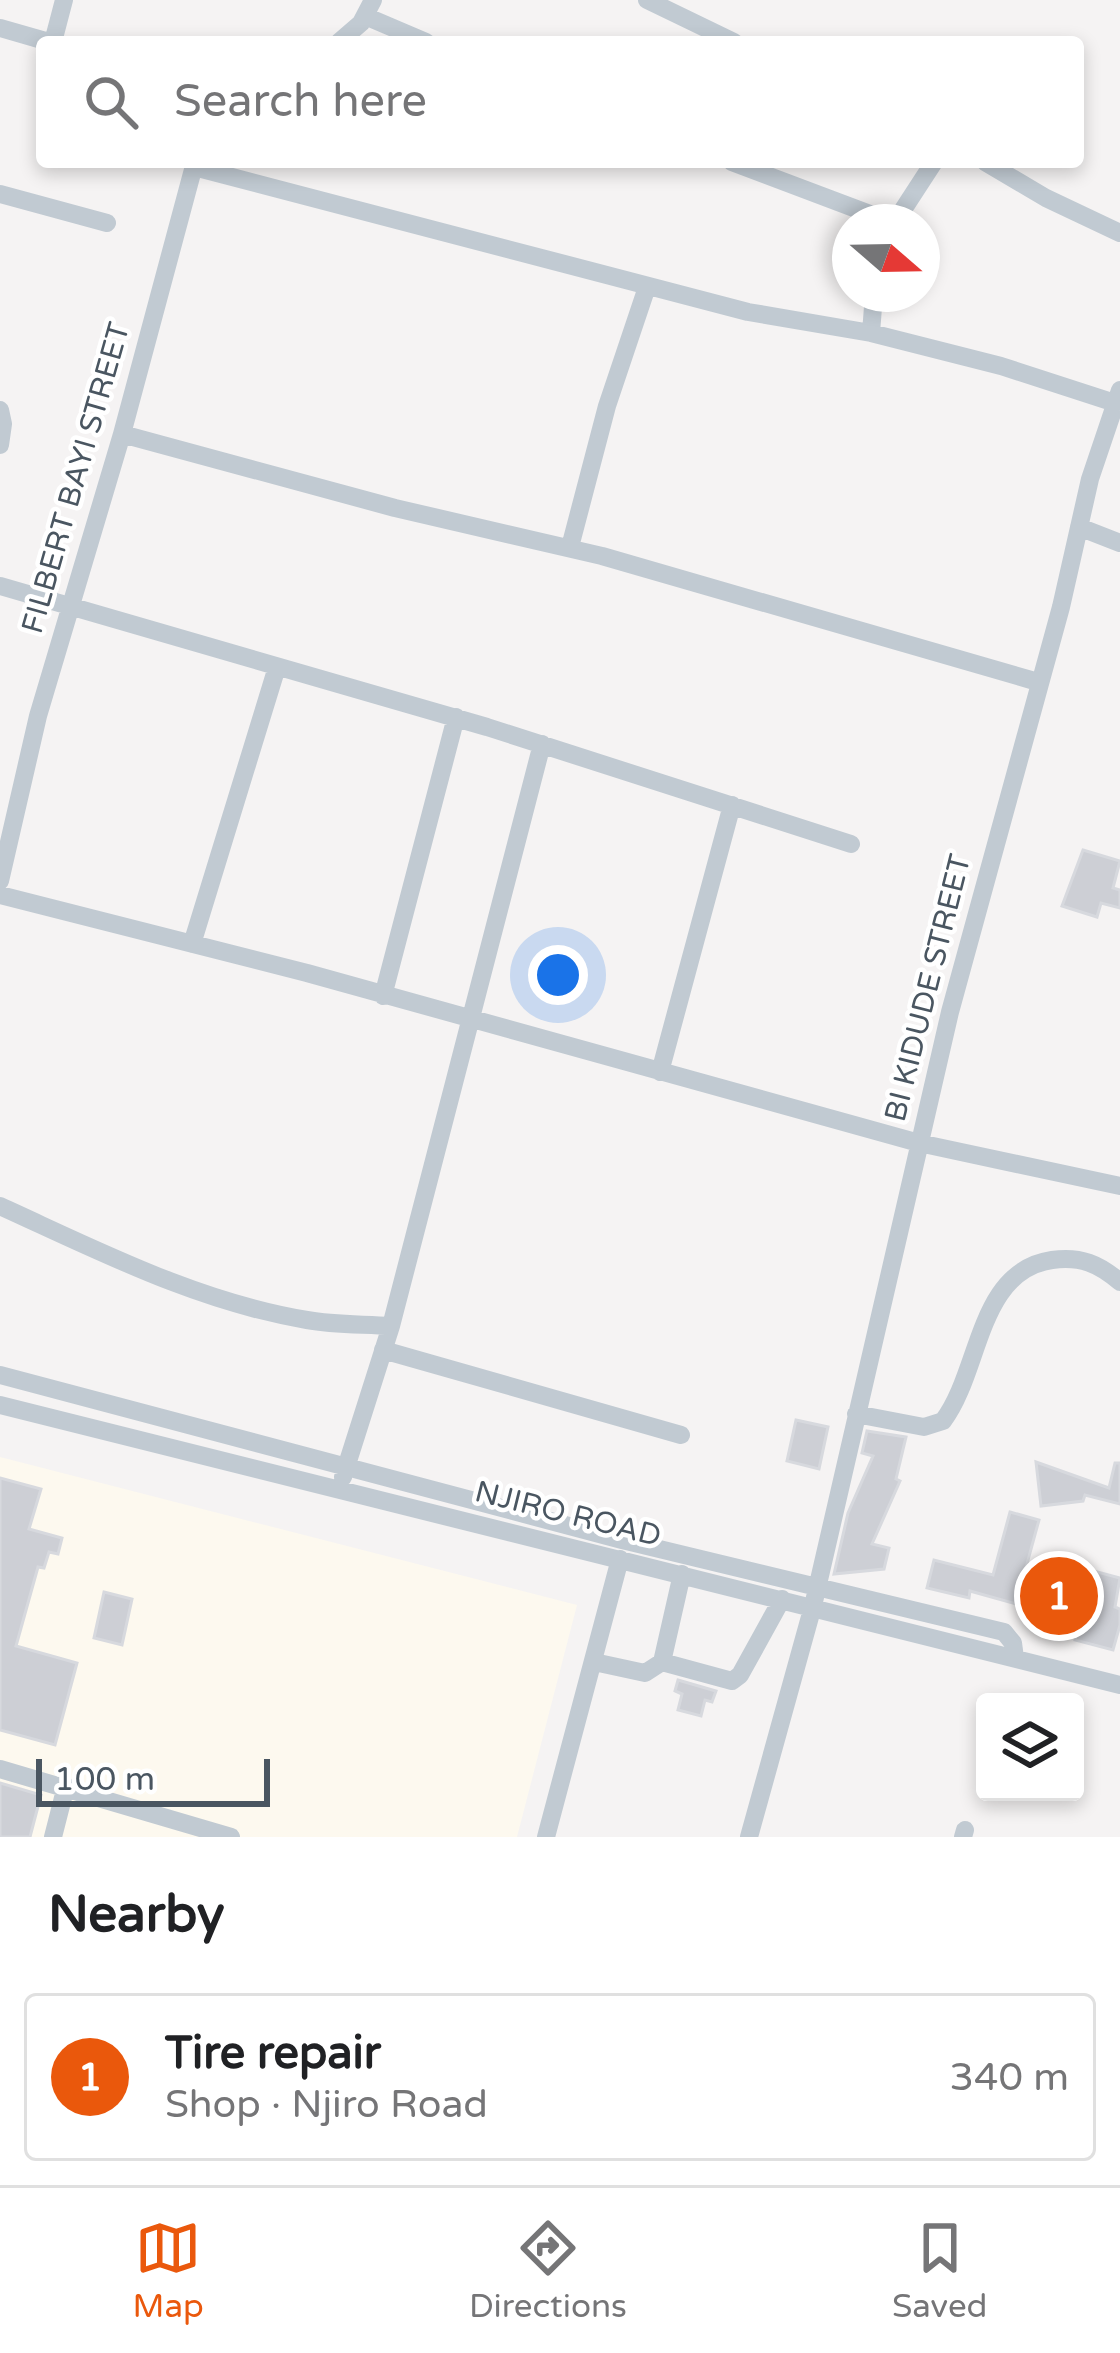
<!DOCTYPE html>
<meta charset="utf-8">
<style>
body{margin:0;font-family:"Varela Round",sans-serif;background:#f2f2f2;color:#202124}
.controls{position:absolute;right:36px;bottom:36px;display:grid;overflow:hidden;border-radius:12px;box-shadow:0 6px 18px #0003}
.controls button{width:108px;height:108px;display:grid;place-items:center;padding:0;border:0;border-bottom:3px solid #e0e0e0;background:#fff;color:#202124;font:60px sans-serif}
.compass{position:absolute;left:832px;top:204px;width:108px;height:108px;border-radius:50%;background:#fff;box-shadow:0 6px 18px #0003;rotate:110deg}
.scale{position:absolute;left:36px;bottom:30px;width:234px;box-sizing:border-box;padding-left:12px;border:6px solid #4a5661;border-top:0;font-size:33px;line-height:42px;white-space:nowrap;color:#4a5661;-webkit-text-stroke:9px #fff;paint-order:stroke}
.you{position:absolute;left:558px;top:975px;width:42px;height:42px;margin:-30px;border:9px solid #fff;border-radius:50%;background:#1a73e8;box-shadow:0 0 0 18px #1a73e833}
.badge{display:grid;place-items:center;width:78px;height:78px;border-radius:50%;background:#ea580c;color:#fff;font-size:39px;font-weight:700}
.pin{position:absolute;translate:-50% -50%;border:6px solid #fff;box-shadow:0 3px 12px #0006}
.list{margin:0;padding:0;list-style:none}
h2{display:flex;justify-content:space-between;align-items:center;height:156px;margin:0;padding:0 48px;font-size:51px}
h2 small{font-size:39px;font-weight:400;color:#757577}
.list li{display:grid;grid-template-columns:78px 1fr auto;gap:36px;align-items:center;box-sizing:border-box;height:168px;margin:0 24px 24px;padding:0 24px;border:3px solid #e0e0e0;border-radius:12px}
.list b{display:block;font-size:45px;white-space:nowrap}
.list p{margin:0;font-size:39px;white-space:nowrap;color:#757577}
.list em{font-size:39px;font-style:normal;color:#757577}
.icon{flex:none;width:66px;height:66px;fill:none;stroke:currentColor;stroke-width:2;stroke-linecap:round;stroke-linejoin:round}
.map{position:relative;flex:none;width:1120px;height:1837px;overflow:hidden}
.search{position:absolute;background:#fff;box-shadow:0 6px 18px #0003;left:36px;right:36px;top:36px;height:132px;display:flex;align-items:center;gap:30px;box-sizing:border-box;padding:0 42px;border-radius:12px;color:#757577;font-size:45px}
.sheet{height:348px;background:#fff}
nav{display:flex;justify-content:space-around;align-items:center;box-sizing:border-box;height:168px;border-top:3px solid #e0e0e0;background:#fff;font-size:33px;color:#757577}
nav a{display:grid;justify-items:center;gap:6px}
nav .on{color:#ea580c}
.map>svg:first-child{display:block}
.commercial{fill:#fdf9ef}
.building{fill:#cdcfd5;stroke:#d7d9de;stroke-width:3}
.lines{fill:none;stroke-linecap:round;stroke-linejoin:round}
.minor{stroke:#c1cad2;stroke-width:18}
.labels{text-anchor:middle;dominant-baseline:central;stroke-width:9;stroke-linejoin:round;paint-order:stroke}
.street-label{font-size:30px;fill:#4a5661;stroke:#fff}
</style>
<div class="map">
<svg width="1120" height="1837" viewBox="0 0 1120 1837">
<rect width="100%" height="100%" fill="#f5f3f3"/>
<path class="commercial" d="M0 1457 577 1605 517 1837H0Z"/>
<path class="building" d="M1083 850 1120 861 1113 888 1120 890V908L1101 903 1097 917 1062 906Z
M796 1420 828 1427 819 1469 787 1461Z
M867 1431 906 1437 896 1479 900 1481 872 1544 889 1548 884 1569 834 1574 848 1513 873 1456 862 1453Z
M1036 1462 1109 1488 1115 1463H1120V1504L1085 1495 1083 1501 1041 1506Z
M0 1478 41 1489 29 1529 62 1538 58 1554 49 1552 44 1568 38 1567 16 1646 77 1663 55 1745 0 1730Z
M1010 1512 1039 1520 1016 1604 970 1591 969 1598 927 1588 934 1560 993 1575Z
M1090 1570 1120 1578 1115 1607 1120 1609V1625L1113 1650 1075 1640Z
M104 1592 132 1599 122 1645 94 1638Z
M678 1680 716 1691 712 1702 705 1700 701 1716 678 1710 682 1694 675 1691Z
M0 1783 41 1795 30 1837H0Z"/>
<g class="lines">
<path class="minor" d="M647 0 734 42
M365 16 426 42
M0 28 49 42
M53 42 64 0
M339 42 361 23 373 0
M732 162 891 222
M985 162 1046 198 1120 233
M194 167 748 312 871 333 1001 366 1115 403
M0 194 107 223
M895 222 934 162
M871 333 874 294
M0 410 3 424 0 445
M122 434 395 508 602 556 1038 682
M1079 527 1120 543
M570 547 607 406 647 287
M0 586 487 727 851 844
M0 881 38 716 122 434 195 162
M0 895 307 973 919 1143 1120 1186
M192 944 277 667
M383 996 456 717
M660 1072 732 805
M0 1206C99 1251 198 1302 307 1320 334 1325 363 1324 391 1326
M383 1350 681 1435
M0 1375 622 1540 1004 1632 1013 1643 1015 1658
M0 1405 1120 1685
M856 1414 924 1427 943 1421C981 1371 977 1271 1052 1260 1081 1256 1099 1264 1120 1282
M343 1477 391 1326 542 744
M594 1662 645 1673 662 1662 682 1574
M662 1662 732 1681 740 1675 782 1599
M0 1769 231 1837
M53 1837 66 1786
M546 1837 620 1559
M749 1837 813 1606 950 1012 1061 607 1090 479 1120 390
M963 1837 965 1830"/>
</g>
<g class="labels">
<g class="street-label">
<text transform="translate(76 478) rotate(-74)">FILBERT BAYI STREET</text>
<text transform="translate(928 988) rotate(-76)">BI KIDUDE STREET</text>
<text transform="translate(568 1514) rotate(14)">NJIRO ROAD</text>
</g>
</g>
</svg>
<div class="controls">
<button><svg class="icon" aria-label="layers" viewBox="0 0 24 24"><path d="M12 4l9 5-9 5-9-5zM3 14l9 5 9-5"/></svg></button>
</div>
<svg class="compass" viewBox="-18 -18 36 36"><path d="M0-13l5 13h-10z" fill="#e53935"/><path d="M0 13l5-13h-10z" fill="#757577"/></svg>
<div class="scale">100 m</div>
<div class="you"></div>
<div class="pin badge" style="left:1059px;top:1596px">1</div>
<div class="search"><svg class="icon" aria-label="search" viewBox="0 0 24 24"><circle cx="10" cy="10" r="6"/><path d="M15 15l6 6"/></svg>Search here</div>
</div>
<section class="sheet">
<h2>Nearby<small></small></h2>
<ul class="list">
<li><span class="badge">1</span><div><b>Tire repair</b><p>Shop · Njiro Road</p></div><em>340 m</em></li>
</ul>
</section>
<nav>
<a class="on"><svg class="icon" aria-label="map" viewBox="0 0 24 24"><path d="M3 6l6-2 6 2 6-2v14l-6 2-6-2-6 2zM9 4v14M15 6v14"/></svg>Map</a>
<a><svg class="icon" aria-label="directions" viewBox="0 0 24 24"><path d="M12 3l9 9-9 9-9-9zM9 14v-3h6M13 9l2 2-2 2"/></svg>Directions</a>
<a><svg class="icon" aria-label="saved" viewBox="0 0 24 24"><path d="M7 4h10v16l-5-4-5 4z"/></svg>Saved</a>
</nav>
